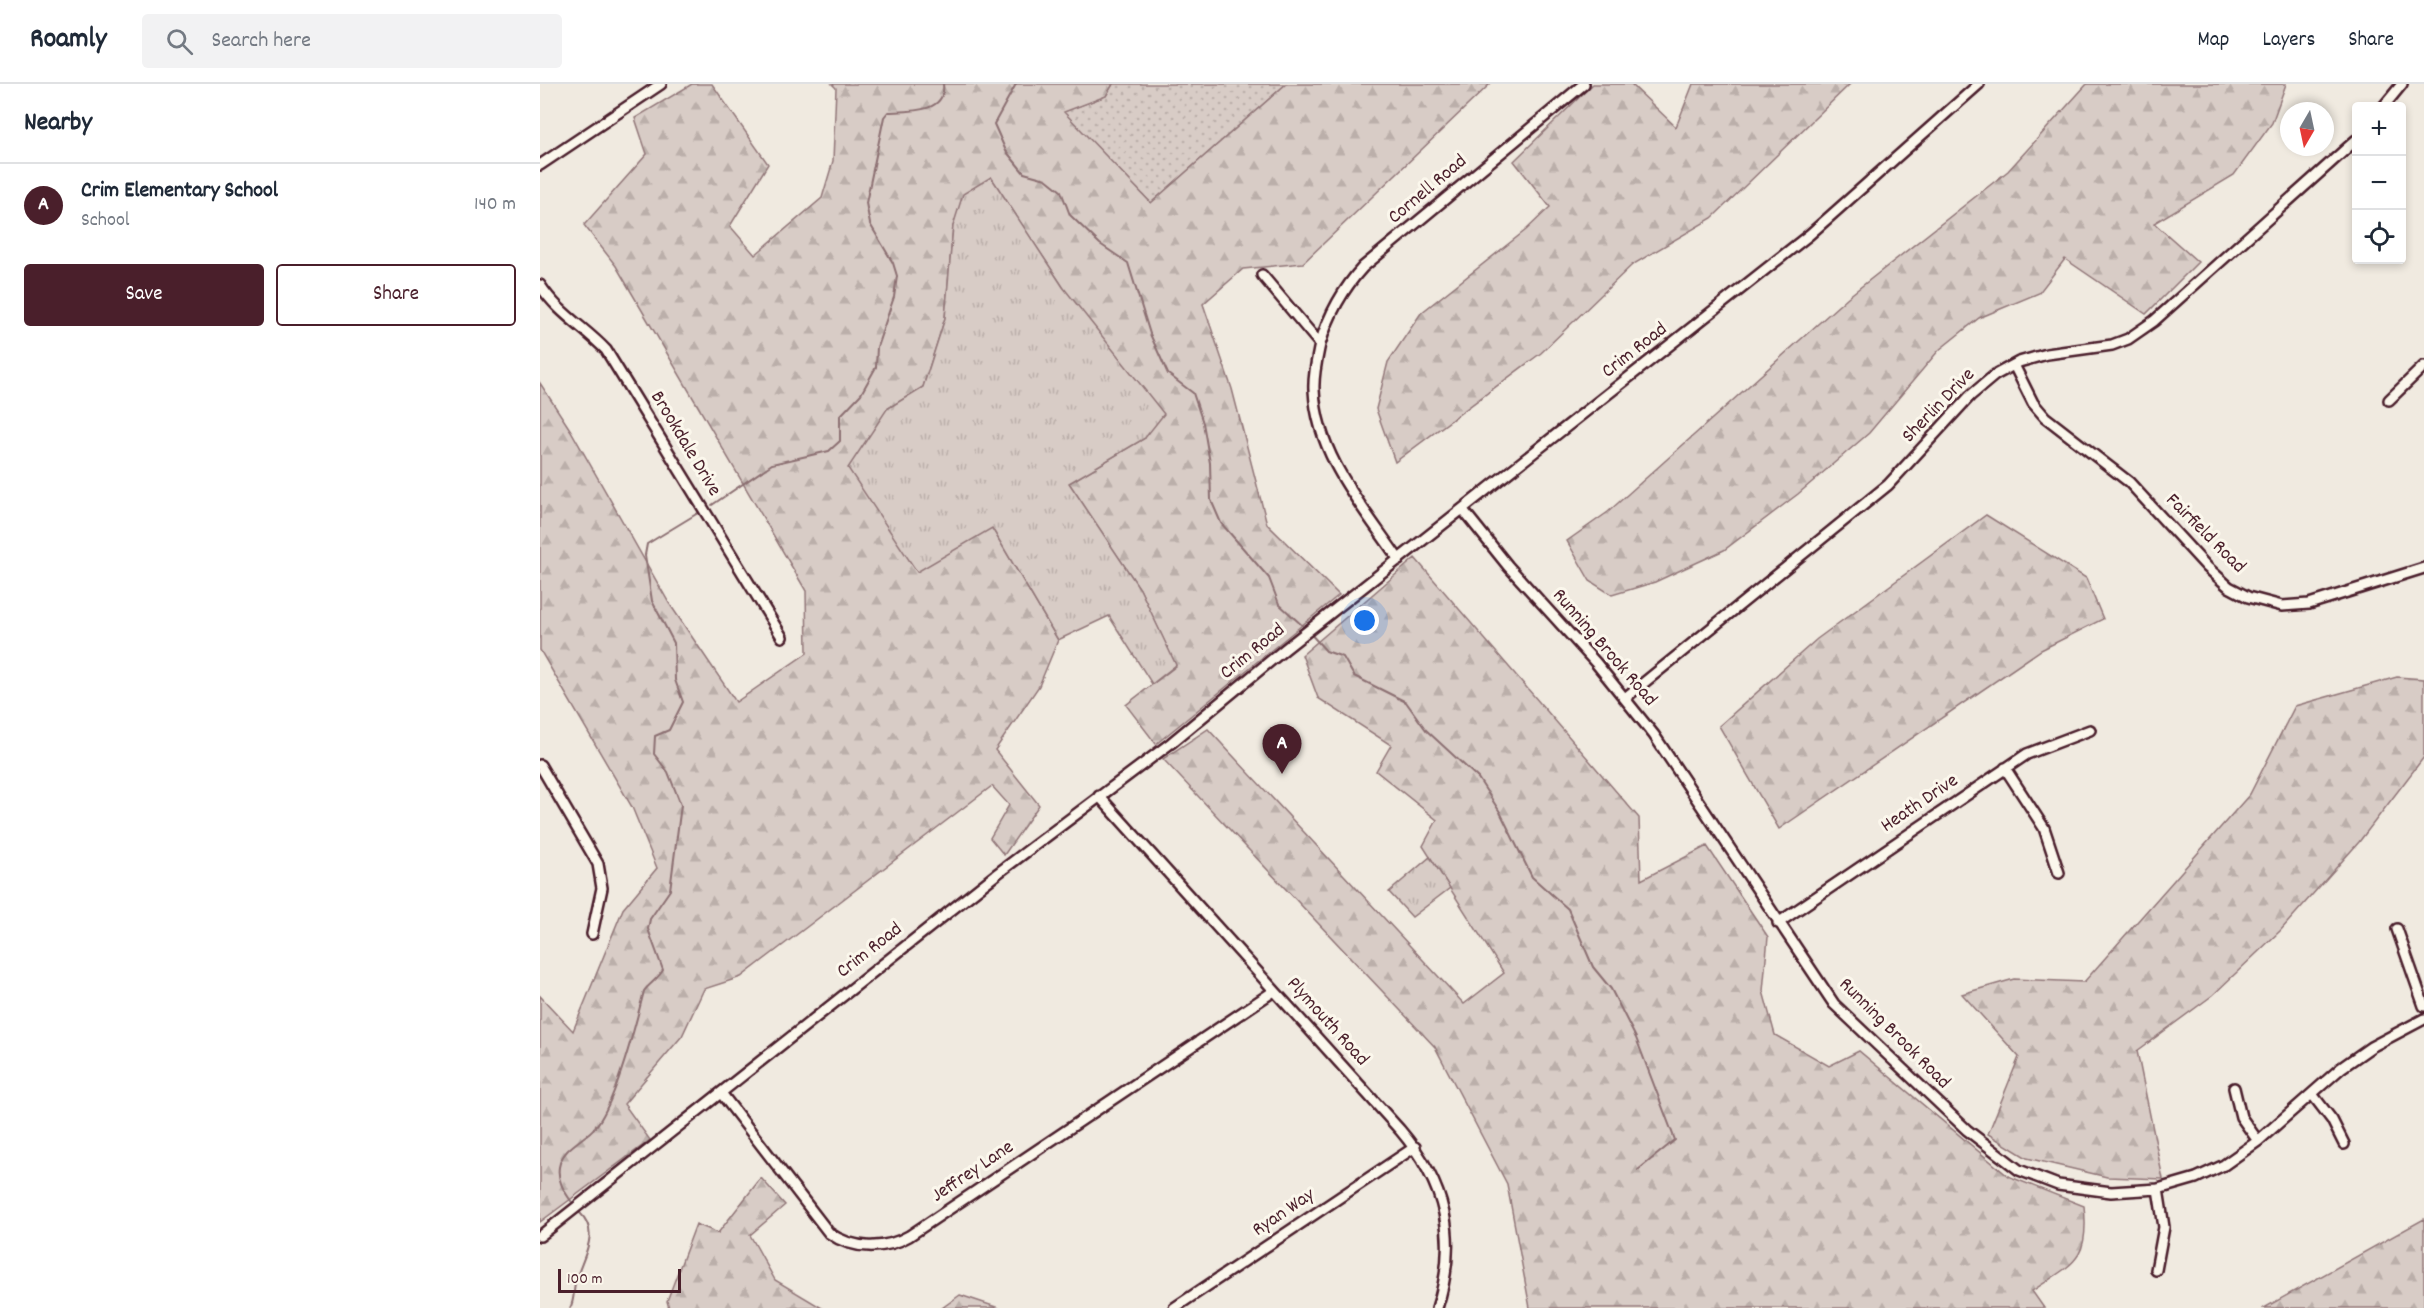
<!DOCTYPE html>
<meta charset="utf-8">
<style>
body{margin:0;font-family:Dekko,sans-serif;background:#f2f2f3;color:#1f2937}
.controls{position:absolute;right:18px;top:18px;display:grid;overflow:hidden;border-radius:6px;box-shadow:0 3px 9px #0003}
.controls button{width:54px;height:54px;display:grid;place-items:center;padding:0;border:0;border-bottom:2px solid #e0e1e3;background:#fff;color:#1f2937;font:30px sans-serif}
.compass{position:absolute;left:1740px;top:18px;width:54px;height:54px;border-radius:50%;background:#fff;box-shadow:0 3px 9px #0003;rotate:189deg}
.scale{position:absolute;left:18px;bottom:15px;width:123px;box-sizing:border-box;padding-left:6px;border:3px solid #4a1f2b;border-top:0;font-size:16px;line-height:21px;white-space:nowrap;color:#4a1f2b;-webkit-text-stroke:4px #fbf7ec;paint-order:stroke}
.you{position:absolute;left:825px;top:537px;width:21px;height:21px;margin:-15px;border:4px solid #fff;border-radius:50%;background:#1a73e8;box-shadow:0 0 0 9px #1a73e833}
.badge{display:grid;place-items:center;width:39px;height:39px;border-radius:50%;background:#4a1f2b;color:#fff;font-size:20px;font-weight:700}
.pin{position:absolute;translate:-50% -50px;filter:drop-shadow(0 2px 3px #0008)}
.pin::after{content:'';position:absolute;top:32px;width:21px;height:18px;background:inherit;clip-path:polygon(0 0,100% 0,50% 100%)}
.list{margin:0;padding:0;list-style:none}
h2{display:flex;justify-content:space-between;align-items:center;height:78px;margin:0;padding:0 24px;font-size:26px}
h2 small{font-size:20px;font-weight:400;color:#747a83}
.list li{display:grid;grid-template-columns:39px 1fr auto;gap:18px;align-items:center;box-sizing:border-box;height:84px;padding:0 24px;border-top:2px solid #e0e1e3}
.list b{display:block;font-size:22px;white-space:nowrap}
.list p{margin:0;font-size:20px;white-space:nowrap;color:#747a83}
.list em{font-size:20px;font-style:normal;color:#747a83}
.actions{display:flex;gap:12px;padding:18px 24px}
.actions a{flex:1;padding:14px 0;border:2px solid #4a1f2b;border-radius:6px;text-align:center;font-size:21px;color:#4a1f2b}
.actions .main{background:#4a1f2b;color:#fff}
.icon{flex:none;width:33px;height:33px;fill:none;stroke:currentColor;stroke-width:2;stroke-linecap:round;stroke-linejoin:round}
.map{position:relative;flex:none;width:1884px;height:1224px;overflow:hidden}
header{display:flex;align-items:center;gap:36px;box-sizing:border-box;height:84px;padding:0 30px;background:#fff;border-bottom:2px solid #e0e1e3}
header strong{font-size:28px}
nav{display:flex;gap:33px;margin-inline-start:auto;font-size:21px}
.search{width:420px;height:54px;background:#f2f2f3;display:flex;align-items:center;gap:15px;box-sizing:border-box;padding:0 21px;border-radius:6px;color:#747a83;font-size:22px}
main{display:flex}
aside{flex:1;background:#fff}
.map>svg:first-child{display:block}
.grass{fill:url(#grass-dots);stroke:#917678;stroke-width:1.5}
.forest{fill:url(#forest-firs);stroke:#917678;stroke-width:1.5}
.park{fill:url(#park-tufts);stroke:#917678;stroke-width:1.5}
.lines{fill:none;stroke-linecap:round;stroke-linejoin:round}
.stream{stroke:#8c6f72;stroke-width:2}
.minor-casing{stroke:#4a1f2b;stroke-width:14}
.minor{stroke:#fbf7ec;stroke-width:9}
.labels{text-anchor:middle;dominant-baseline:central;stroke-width:6;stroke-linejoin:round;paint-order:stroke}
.street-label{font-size:20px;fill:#4a1f2b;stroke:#fbf7ec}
</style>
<header>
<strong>Roamly</strong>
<div class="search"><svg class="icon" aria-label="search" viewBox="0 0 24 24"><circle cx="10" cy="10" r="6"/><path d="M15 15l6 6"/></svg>Search here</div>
<nav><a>Map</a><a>Layers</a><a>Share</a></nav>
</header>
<main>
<aside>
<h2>Nearby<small></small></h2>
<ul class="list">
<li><span class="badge">A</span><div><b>Crim Elementary School</b><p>School</p></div><em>140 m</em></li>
</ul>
<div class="actions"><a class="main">Save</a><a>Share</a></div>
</aside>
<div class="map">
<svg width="1884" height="1224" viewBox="0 0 1884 1224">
<defs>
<pattern id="grass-dots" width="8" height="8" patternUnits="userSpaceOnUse" patternTransform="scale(1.5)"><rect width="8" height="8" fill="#d8ccc6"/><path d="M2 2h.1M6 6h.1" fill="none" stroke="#bbafaa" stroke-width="1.8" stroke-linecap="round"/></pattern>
<pattern id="forest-firs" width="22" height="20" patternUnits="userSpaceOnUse" patternTransform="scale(1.5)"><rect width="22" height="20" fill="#d8ccc6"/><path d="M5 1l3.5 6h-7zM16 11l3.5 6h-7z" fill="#bbafaa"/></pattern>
<pattern id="park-tufts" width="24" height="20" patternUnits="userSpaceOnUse" patternTransform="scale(1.5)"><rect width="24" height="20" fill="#d8ccc6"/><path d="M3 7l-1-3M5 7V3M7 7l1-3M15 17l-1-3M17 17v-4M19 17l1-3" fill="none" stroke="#bbafaa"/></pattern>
</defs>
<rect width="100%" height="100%" fill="#f0eae0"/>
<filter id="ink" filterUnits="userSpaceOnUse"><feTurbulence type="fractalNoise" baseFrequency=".0167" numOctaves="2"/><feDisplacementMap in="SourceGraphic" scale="12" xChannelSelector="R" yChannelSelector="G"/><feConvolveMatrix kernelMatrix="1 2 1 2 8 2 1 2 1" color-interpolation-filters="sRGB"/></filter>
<g filter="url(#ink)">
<path class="grass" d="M573 0H746L611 119 523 28 566 12Z"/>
<path class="forest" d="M152 0H172L228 80 190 142 215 171 282 114 293 77 296 4 292 0H573L566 12 524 28 611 119 746 0H950L763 179 703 185 663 220 692 305 727 440 799 511 616 660 586 621 636 582 600 505 529 399 605 354 523 203 451 93 413 142 405 234 383 303 347 325 452 444 518 556 499 602 455 666 499 721 464 771 450 754 469 721 452 702 201 893 164 905 142 952 84 1020 110 1056 0 1138V912L33 947 83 825 117 784 92 723 0 566V299L31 347 129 519 196 618 267 569 266 507 76 182 44 141 107 70 95 34Z
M1053 0H1091L1136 43 1153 0H1310L1172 134 1092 181 1001 269 855 378 836 325 848 278 881 229 986 146 1010 123 974 77Z
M1547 0H1746L1732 39 1694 91 1614 139 1658 178 1606 230 1525 175 1499 209 1439 234 1399 266 1329 349 1258 410 1184 466 1115 498 1072 511 1050 497 1027 457 1068 428 1308 213 1468 87Z
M1446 431 1546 494 1563 535 1501 566 1239 745 1179 642 1277 555Z
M875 474 1099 734 1101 796 1167 762 1228 853 1223 907 1235 951 1289 982 1319 967 1468 1092 1544 1122C1550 1177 1533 1179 1492 1207L1504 1224H990L967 1100 895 963 623 675 668 645 924 920 964 889 883 762 897 736 836 687 851 661 778 614 762 571Z
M1857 593 1884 595V673L1819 758 1740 847 1673 911 1597 967 1623 1095 1567 1093 1487 1074 1448 1050 1479 973 1422 910 1474 895 1544 898 1710 710 1755 622Z
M221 1094 245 1121 210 1151 235 1196 282 1224H129L127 1217 156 1140 178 1149Z
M1884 1135V1224H1724Z
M420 1211 459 1224H402Z"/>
<path class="park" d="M451 93 523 203 624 330 605 354 529 399 600 505 636 581 612 600 569 532 518 556 452 444 377 488 308 384 347 325 383 303 405 234 413 142 423 110Z
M890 773 910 804 872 833 849 808Z"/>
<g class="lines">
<path class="stream" d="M476 0 454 40 466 67 484 89 506 95 521 107 530 131 560 160 588 179 610 250 628 290 653 309 663 339 670 379 671 416 681 439 729 494 739 520 765 544
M172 421 232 380 289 367 300 357V332L321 310 336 283 337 263 354 213 357 192 353 179 330 140 326 119 344 33 348 28C367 27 407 30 403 0
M769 548 786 567 803 573 814 592 866 618 886 646 938 694 960 728 992 793 1028 825 1053 883 1071 905 1096 954 1135 1056 1098 1086
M31 1117C24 1107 17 1096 19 1083 22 1063 45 1056 56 1042 75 1019 96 939 104 907 110 899 118 895 123 886L108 845 110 835 130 806 141 721 128 688 114 670 115 652 129 646 143 618 135 596 134 559 112 517 105 471 107 460 158 429
M30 1224C35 1216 33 1205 36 1196 42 1174 61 1149 40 1129"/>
<defs>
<path id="minor" d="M1844 22 1862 0
M0 81 121 0
M722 191 780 260C777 275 773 291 774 306 777 372 823 423 859 476
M0 201C18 229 44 243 66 266L242 553
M780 260C789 230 802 206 823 183L1044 0
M1474 281 1493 319 1505 333 1589 398 1667 483 1689 503 1708 513 1742 522 1769 520 1884 484
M1849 316 1884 282
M923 426 968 482 1056 579 1114 651 1294 920 1427 1046 1479 1086 1518 1101 1571 1108 1618 1105 1656 1094 1684 1081 1718 1057 1801 984 1831 963 1884 935
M1085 614 1348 401 1430 312 1455 291 1479 278 1507 270 1572 261 1588 255 1614 237 1816 56
M0 681 58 780 62 804 52 850
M1465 684 1504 744 1519 789
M559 712 860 1046C906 1100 919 1155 897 1224
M1238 839 1487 670 1550 646
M1857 845 1884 922
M1694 1004 1701 1033 1718 1057
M181 1009 289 1149C313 1166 345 1166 369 1152L734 907
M1772 1010 1792 1036 1804 1060
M0 1152 458 789 631 659 745 565 1269 151 1439 0
M1616 1186 1624 1143 1618 1105
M634 1224 875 1063"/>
</defs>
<use href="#minor" class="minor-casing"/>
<use href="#minor" class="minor"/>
</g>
</g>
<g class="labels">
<g class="street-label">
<text transform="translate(888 106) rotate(-40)">Cornell Road</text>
<text transform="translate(1095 267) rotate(-38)">Crim Road</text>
<text transform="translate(1399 322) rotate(-46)">Sherlin Drive</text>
<text transform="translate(145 360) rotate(59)">Brookdale Drive</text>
<text transform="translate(1665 450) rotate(45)">Fairfield Road</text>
<text transform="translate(1064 564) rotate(49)">Running Brook Road</text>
<text transform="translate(713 568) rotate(-39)">Crim Road</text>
<text transform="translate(1380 720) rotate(-34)">Heath Drive</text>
<text transform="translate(330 867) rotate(-38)">Crim Road</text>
<text transform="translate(787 938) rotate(48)">Plymouth Road</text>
<text transform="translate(1354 950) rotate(45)">Running Brook Road</text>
<text transform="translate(433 1088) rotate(-34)">Jeffrey Lane</text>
<text transform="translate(744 1129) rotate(-34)">Ryan Way</text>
</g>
</g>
</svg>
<div class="controls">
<button>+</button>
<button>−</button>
<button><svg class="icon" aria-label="locate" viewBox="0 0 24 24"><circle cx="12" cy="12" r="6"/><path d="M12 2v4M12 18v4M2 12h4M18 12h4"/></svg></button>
</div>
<svg class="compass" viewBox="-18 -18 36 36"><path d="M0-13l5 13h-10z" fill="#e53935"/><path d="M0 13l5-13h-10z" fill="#747a83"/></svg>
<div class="scale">100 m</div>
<div class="you"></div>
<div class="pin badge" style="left:742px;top:690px">A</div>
</div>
</main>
